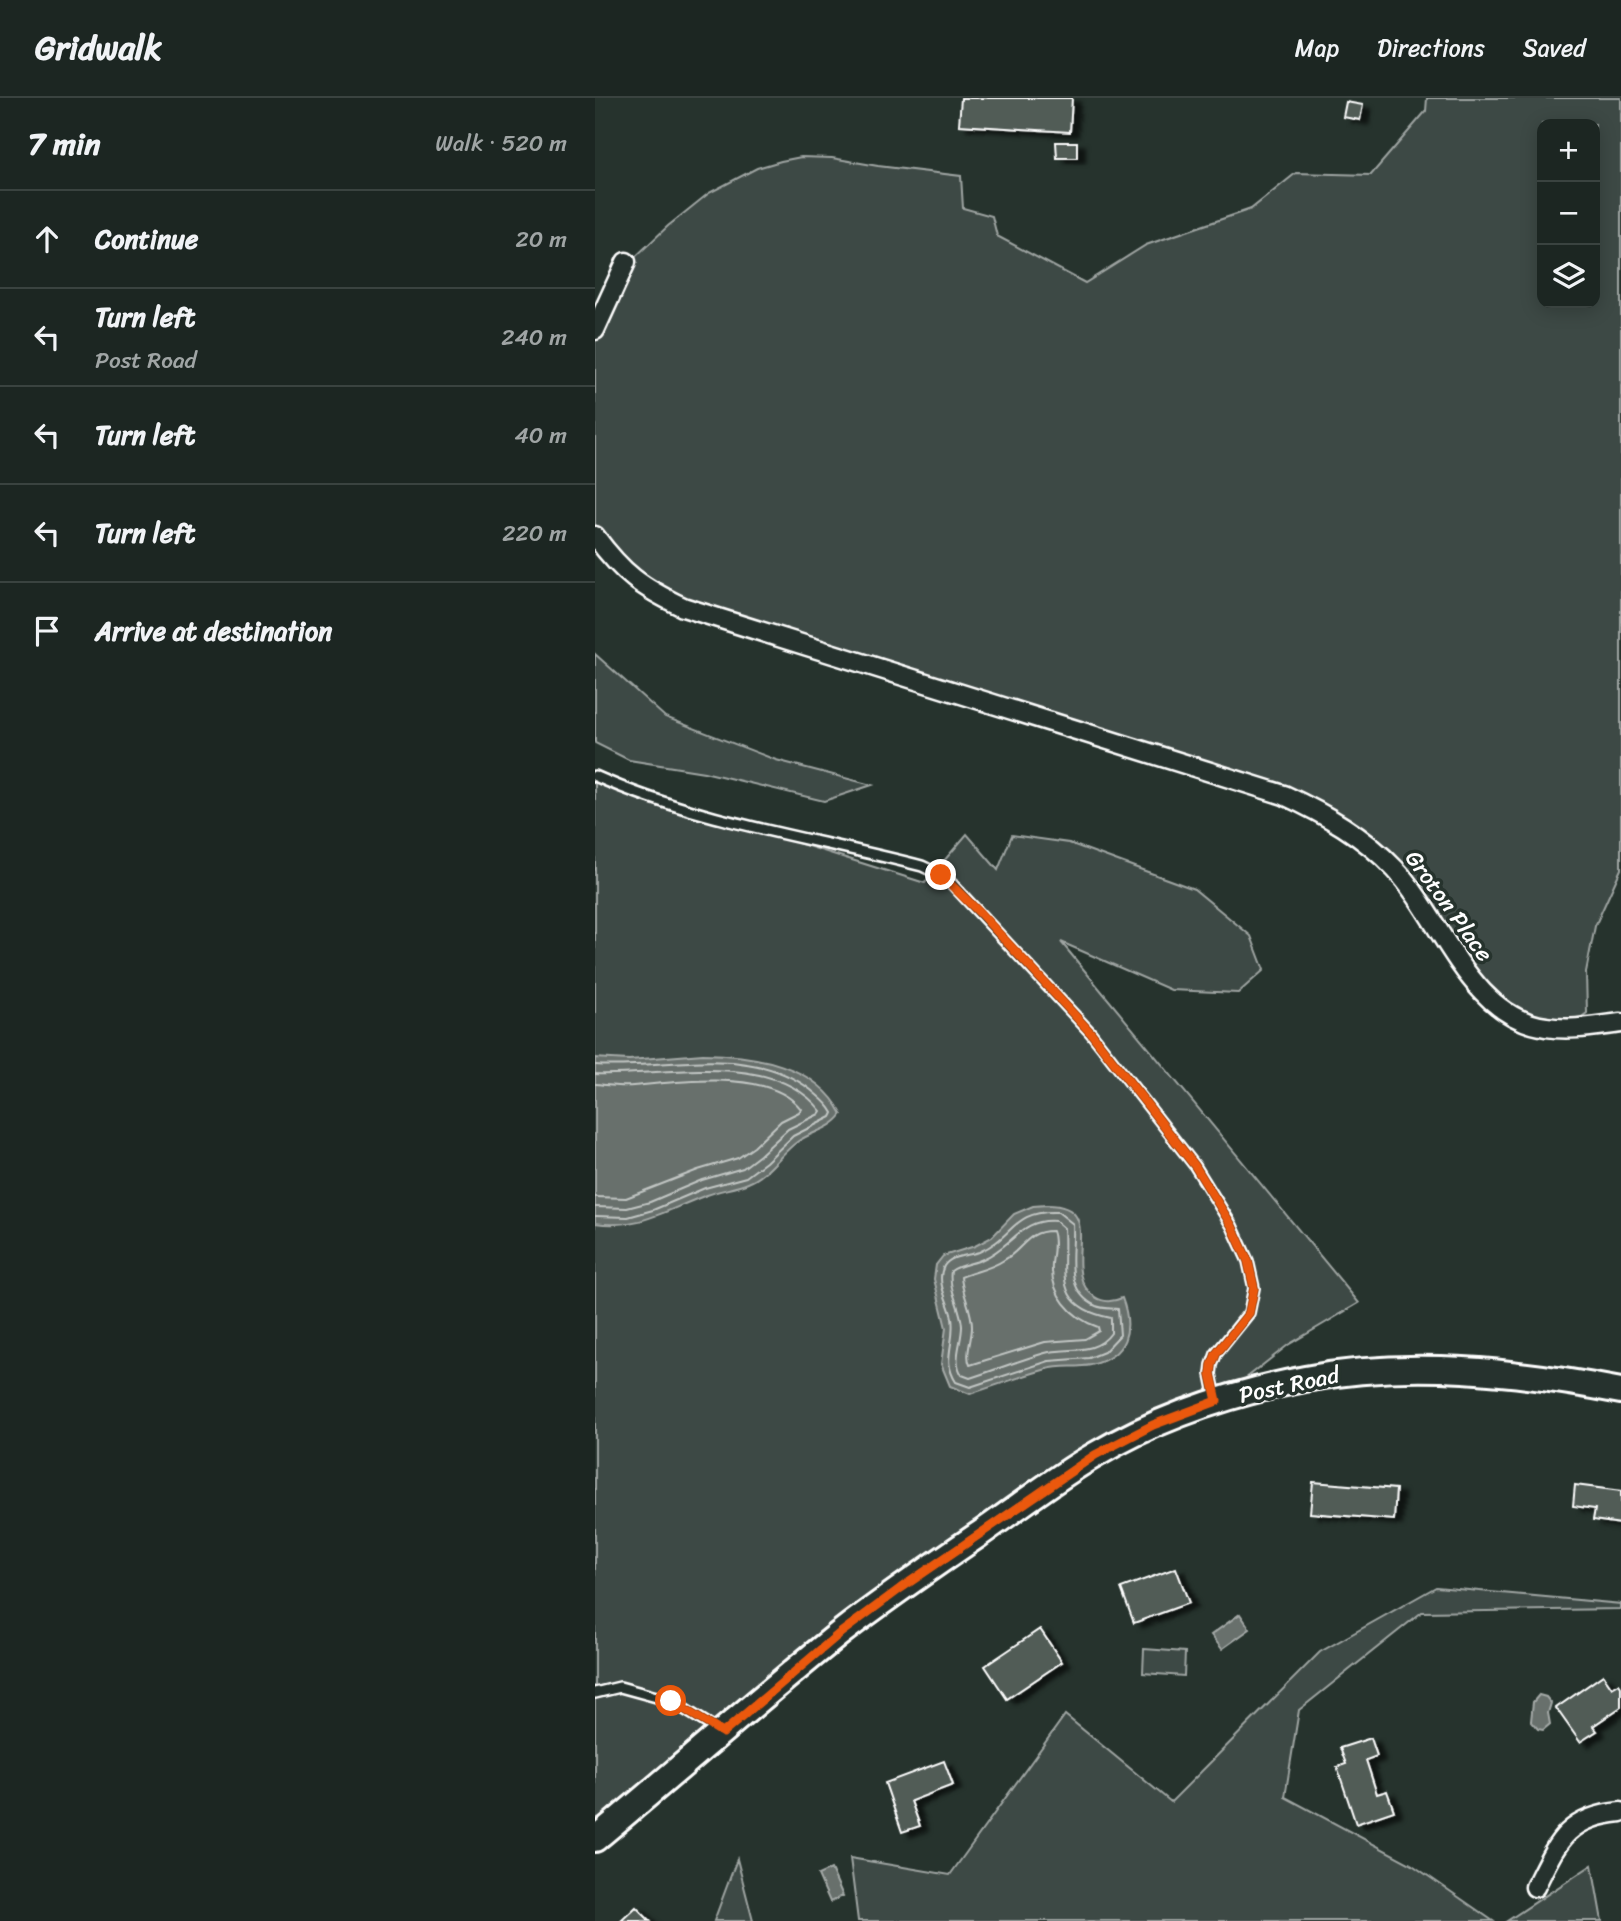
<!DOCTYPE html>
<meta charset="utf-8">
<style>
body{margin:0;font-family:Sriracha,sans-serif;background:#29322f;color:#f1f3f6}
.controls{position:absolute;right:21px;top:21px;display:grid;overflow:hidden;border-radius:14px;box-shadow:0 4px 18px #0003}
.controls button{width:63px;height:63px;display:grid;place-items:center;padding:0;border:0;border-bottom:2px solid #3a4340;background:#1c2622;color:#f1f3f6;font:35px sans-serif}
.stop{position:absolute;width:21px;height:21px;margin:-16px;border:5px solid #ea580c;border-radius:50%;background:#fff}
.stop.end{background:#ea580c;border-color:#fff;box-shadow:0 2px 7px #0008}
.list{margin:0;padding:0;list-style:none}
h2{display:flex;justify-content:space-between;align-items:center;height:91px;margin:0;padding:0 28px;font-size:30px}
h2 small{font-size:23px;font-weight:400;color:#a0a5a5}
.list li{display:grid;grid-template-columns:46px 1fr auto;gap:21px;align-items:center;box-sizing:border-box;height:98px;padding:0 28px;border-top:2px solid #3a4340}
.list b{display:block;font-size:26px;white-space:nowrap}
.list p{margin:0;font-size:23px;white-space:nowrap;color:#a0a5a5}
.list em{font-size:23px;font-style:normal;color:#a0a5a5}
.icon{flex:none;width:38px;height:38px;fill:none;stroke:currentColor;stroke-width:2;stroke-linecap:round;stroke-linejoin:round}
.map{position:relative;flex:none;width:1026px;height:1823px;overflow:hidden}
header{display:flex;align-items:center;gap:42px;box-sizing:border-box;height:98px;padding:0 35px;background:#1c2622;border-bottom:2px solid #3a4340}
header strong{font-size:33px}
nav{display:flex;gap:38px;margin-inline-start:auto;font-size:24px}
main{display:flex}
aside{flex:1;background:#1c2622}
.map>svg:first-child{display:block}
.green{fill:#3e4944;stroke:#9ea4a2;stroke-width:2;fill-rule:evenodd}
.water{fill:#67706c;stroke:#a4a9a7;stroke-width:2}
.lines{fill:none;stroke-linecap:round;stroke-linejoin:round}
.shore{stroke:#c2c6c4;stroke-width:2}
.building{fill:#515c57;stroke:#fff;stroke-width:2;filter:url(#shadow)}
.service-casing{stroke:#fff;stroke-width:14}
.minor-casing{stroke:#fff;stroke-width:23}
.secondary-casing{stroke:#fff;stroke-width:30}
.service{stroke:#26332d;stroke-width:9}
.minor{stroke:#26332d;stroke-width:18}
.secondary{stroke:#26332d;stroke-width:24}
.route{stroke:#ea580c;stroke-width:9}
.labels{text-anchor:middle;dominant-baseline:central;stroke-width:7;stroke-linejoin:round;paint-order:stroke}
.street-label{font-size:23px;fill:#fff;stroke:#26332d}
</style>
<header>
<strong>Gridwalk</strong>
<nav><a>Map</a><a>Directions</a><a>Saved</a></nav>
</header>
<main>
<aside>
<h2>7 min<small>Walk · 520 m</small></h2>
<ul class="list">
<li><svg class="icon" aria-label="ahead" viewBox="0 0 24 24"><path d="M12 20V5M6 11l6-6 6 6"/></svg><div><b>Continue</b></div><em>20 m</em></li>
<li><svg class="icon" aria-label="left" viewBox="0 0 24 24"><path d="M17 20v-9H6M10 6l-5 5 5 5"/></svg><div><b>Turn left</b><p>Post Road</p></div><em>240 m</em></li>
<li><svg class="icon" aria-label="left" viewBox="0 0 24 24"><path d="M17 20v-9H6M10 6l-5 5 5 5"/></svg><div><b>Turn left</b></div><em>40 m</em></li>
<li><svg class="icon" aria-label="left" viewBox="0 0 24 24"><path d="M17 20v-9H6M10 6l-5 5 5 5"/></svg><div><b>Turn left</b></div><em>220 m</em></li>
<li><svg class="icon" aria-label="arrive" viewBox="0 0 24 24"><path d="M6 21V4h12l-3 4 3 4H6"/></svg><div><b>Arrive at destination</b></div></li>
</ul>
</aside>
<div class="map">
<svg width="1026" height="1823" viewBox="0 0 1026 1823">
<defs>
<filter id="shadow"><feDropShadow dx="8" dy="4.5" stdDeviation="2" flood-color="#0009"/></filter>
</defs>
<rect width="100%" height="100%" fill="#26332d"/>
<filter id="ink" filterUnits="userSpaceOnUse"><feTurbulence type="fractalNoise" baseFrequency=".0143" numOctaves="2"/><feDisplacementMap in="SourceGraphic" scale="14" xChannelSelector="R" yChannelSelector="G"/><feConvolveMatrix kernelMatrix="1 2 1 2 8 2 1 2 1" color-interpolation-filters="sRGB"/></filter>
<g filter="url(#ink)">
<path class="green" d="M832 0H1026V771L1000 828 991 874 992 915 981 923 928 919 889 884 803 762 756 722 675 683 95 505 60 489 24 459 0 426V242L38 161 73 128 114 95 162 70 186 63 206 59 237 60 283 68 366 78 368 110 397 118 402 138 490 185 551 147 656 111 701 75 776 77 831 13ZM947 26H1000V205H947Z
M0 556 70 619 181 662 277 687 229 703 109 674 34 662 0 645Z
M0 681 330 785 372 736 403 772 417 737 474 745 599 791 656 838 669 872 643 895 576 892 466 844 764 1205 693 1247 622 1303 558 1327 306 1490 0 1741Z
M841 1489 1026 1506V1511L827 1514 704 1612 690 1699 816 1766 898 1823H263L255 1760 355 1777 470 1617 576 1704 725 1554Z
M549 1551 590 1554 589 1578 548 1575Z
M142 1761 158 1823H119Z
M997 1767 1007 1823H912Z"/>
<path class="water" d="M108 956C159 957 221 966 247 1016 236 1032 217 1033 202 1044 185 1056 174 1077 153 1085 141 1090 126 1092 112 1097 73 1111 44 1132 0 1125V960L34 962Z
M452 1107C515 1107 461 1173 500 1199 509 1205 518 1204 527 1200 539 1232 532 1258 496 1267 482 1270 466 1267 452 1271 426 1278 400 1288 375 1296L355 1288 346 1266 351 1230 339 1181 341 1167 348 1158 380 1148 397 1139 419 1116 438 1108Z
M645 1516 655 1531 627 1551 616 1537Z
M944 1597 951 1599 956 1605 953 1615 955 1626 948 1632 943 1631 936 1623 938 1604Z
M236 1771 248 1798 235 1804 223 1777Z"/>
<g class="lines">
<path class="shore" d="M0 967C72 972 153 944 216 992 225 1000 233 1005 238 1015L236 1019 198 1038 171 1064 151 1079 110 1090 58 1112 33 1119 0 1118
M0 976C68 979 177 950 226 1013L224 1016 193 1031 165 1057 148 1070 107 1082 55 1104 32 1110 0 1109
M0 986C13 987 26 989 38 988 84 984 175 970 206 1011L204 1014 186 1023 159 1049 143 1060 103 1072 31 1100 0 1099
M463 1114 478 1126C480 1155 467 1192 501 1208 508 1211 516 1210 523 1211L525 1237 509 1254 494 1260 454 1263 375 1289 361 1284C346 1261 361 1245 357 1220 354 1204 340 1184 349 1168 356 1157 373 1158 384 1154 420 1139 416 1112 463 1114Z
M461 1123 469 1130C472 1175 456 1208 516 1220V1235C500 1258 473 1249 450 1255 425 1262 400 1272 375 1280L367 1277C357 1262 367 1245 367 1228 366 1209 353 1192 356 1173 366 1166 378 1166 388 1161 418 1148 426 1120 461 1123Z
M457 1133C461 1143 458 1155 457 1166 455 1196 476 1220 503 1229L504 1233 490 1241 450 1244 375 1267C370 1257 377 1241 377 1229 377 1211 367 1196 366 1179 381 1173 396 1171 409 1162 429 1151 431 1133 457 1133Z"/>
</g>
<path class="building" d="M366 0H477L475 34 364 27Z
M751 4 768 7 765 22 748 19Z
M461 44H482V60H462Z
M718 1384 801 1391 799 1422 715 1415Z
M980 1387 1026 1393V1426L998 1422 1000 1411 978 1408Z
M581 1470 594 1505 539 1525 526 1490Z
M445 1531 467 1564 412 1601 390 1568Z
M1008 1577 1017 1590 1024 1586 1026 1589V1609L998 1628 1002 1633 985 1644 961 1610Z
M776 1640 782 1658 771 1662 782 1696 792 1693 799 1713 761 1726 742 1669 751 1666 745 1650Z
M349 1663 358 1687 316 1703 325 1728 307 1734 290 1685Z
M41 1809 55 1823H26Z"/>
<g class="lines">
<defs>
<path id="service" d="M0 678C103 724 218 740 327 768L346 777 358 787 496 935 600 1068 637 1128 653 1163 659 1190 654 1215 621 1256 617 1267 616 1276 621 1301
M0 1595 25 1589 76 1603 123 1632"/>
<path id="minor" d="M0 232 31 164
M0 438C28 476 46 489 88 509L689 697C730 716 769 738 800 771 847 821 875 919 951 929 976 933 1001 928 1026 925
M940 1789C962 1745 971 1719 1026 1714"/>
<path id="secondary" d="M0 1741C82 1673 161 1603 244 1536 289 1501 336 1469 383 1437 422 1410 460 1380 500 1357 564 1319 637 1295 710 1281 815 1261 922 1273 1026 1293"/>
</defs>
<use href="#service" class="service-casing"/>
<use href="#minor" class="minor-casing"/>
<use href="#secondary" class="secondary-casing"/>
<use href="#service" class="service"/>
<use href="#minor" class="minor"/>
<use href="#secondary" class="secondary"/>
</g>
</g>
<g class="lines" filter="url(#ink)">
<path class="route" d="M76 1603 128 1635 244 1536 306 1490 500 1357 558 1327 622 1303 616 1276 617 1267 621 1256 654 1215 659 1190 653 1163 637 1128 600 1068 496 935 384 814 346 777"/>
</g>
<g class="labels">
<g class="street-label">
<text transform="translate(854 808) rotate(54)">Groton Place</text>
<text transform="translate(694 1287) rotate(-12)">Post Road</text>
</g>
</g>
</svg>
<div class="controls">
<button>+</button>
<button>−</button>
<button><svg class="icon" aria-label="layers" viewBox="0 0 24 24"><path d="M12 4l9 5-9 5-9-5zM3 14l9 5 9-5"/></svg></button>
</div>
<div class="stop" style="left:76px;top:1603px"></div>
<div class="stop end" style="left:346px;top:777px"></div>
</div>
</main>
